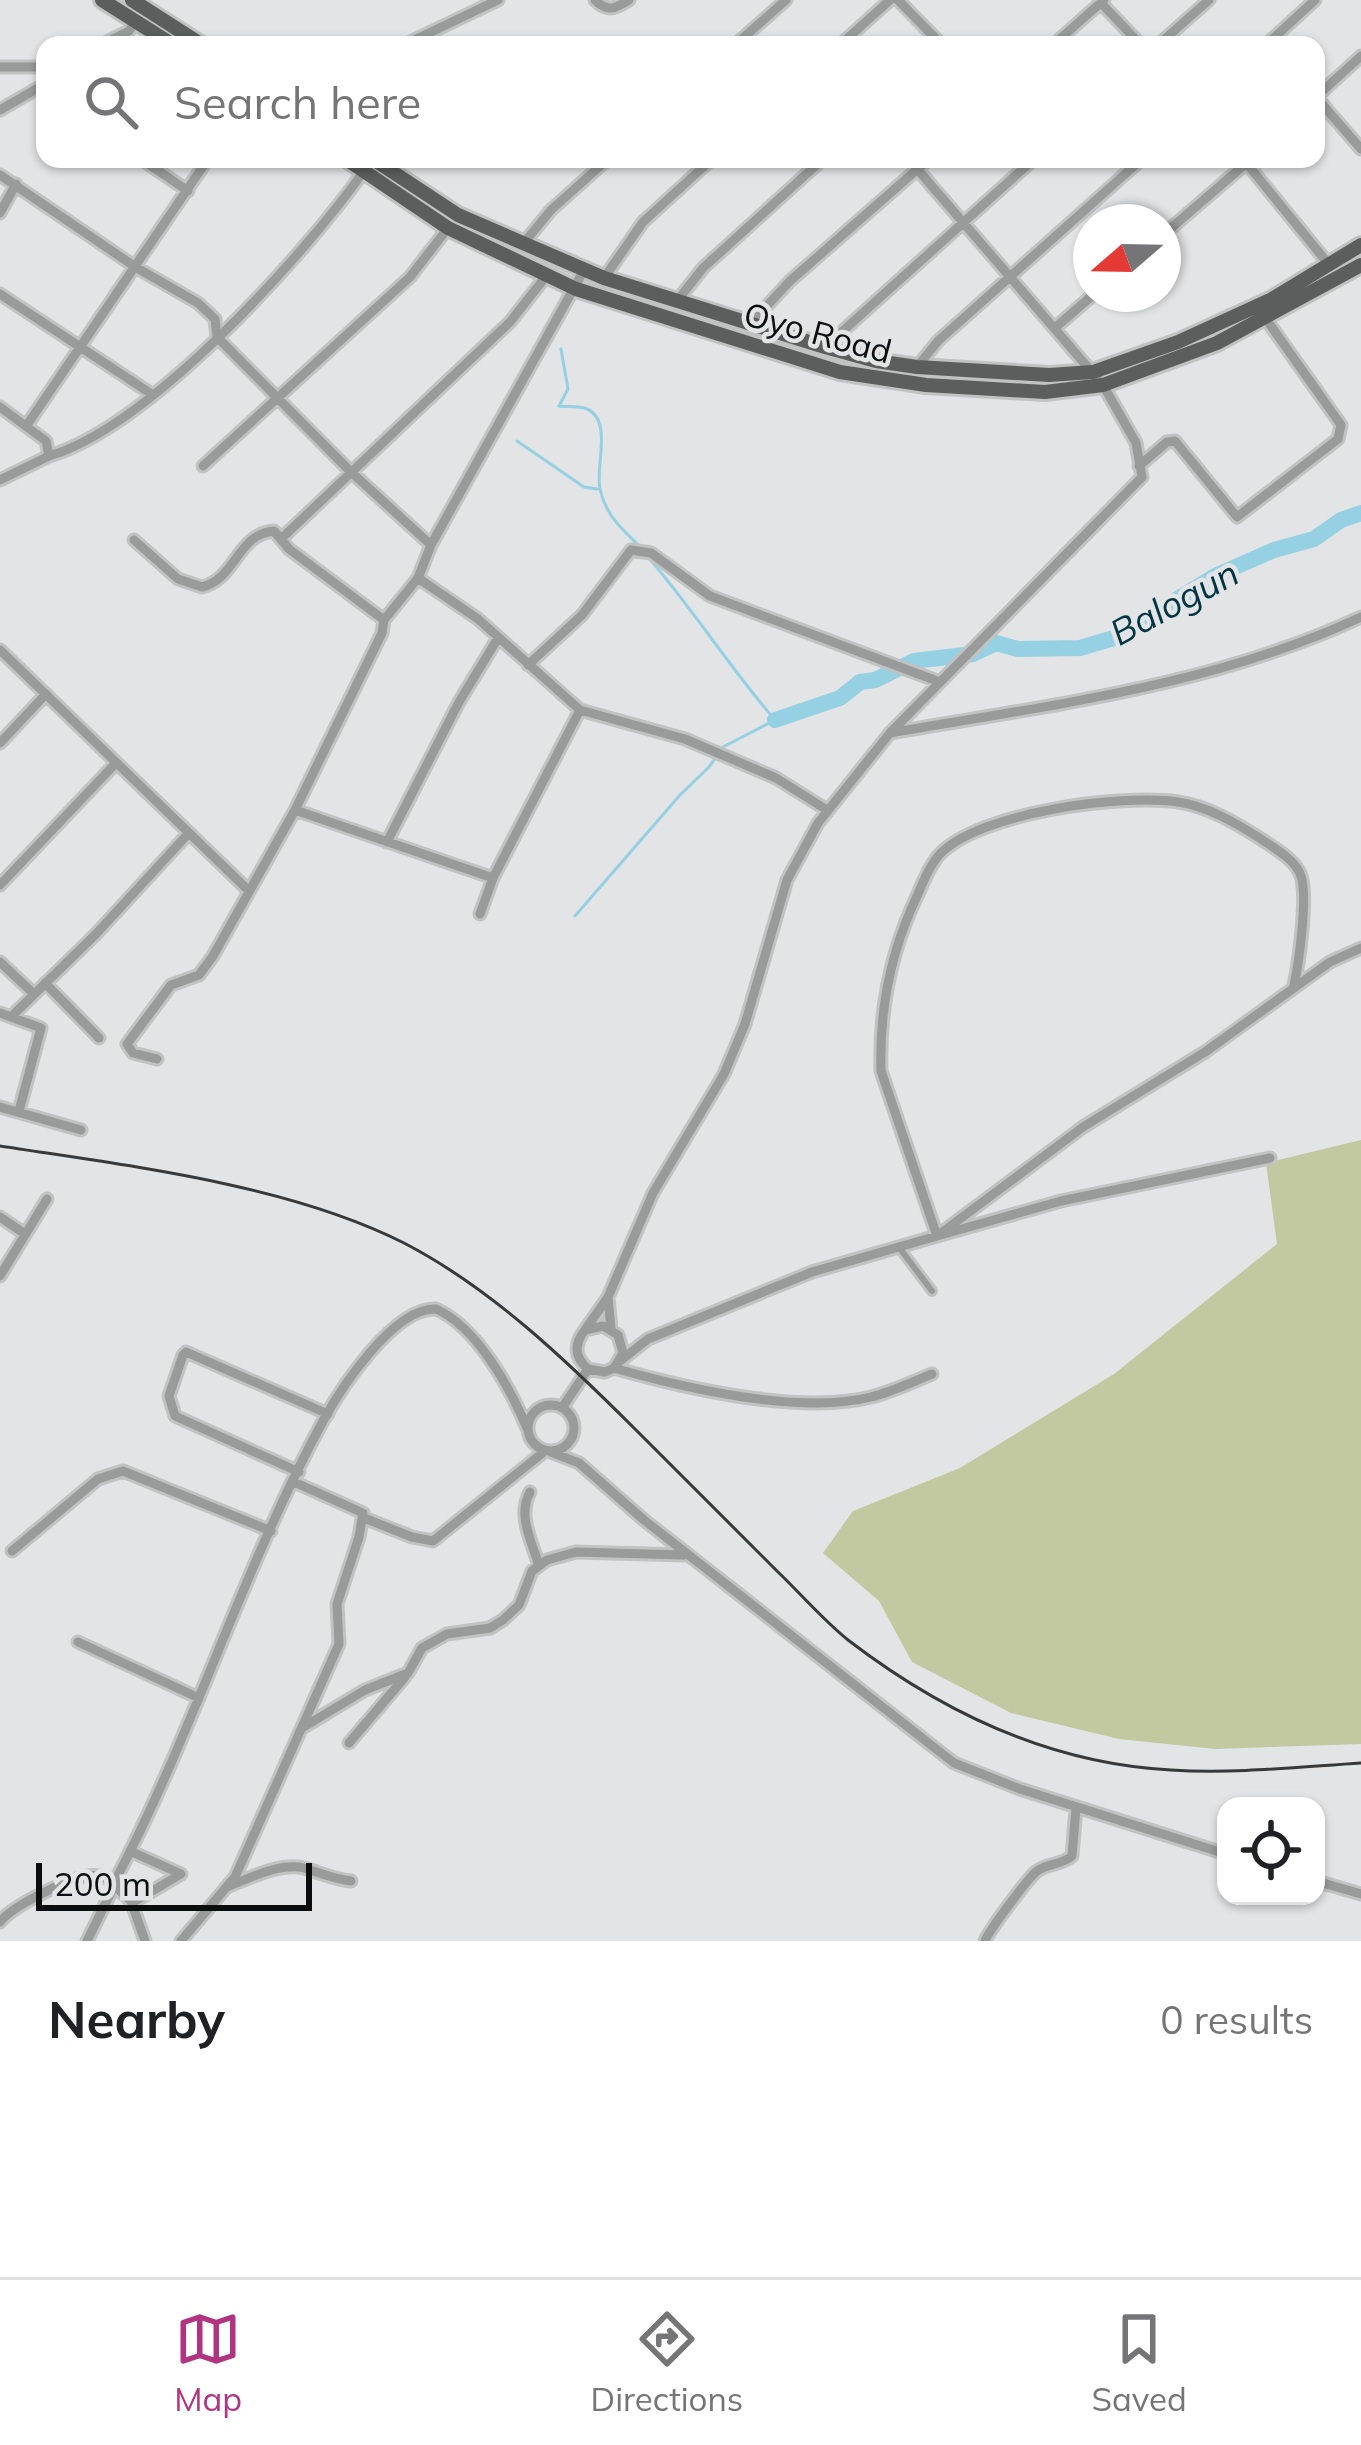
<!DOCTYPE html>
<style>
body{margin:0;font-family:Mulish,sans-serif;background:#f2f2f2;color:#202124}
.controls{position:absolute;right:36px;bottom:36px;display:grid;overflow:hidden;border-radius:24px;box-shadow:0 3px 9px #0004}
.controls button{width:108px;height:108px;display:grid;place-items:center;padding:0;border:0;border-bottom:3px solid #e0e0e0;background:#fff;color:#202124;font:60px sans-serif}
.compass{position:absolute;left:1073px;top:204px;width:108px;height:108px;border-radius:50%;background:#fff;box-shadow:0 3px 9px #0004;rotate:250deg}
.scale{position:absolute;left:36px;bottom:30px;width:276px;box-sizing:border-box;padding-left:12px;border:6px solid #0d0d0d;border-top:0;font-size:33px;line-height:42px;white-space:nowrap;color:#0d0d0d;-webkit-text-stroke:9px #e3e4e5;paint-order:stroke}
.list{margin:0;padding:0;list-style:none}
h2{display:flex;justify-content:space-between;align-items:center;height:156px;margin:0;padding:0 48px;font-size:51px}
h2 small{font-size:39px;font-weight:400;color:#757577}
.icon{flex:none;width:66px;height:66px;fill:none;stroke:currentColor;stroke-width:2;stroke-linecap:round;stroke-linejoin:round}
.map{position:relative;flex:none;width:1361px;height:1941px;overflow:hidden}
.search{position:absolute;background:#fff;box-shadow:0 3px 9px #0004;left:36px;right:36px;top:36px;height:132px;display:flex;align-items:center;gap:30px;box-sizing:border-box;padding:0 42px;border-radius:24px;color:#757577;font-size:45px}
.sheet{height:336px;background:#fff}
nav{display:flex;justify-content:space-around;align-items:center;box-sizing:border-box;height:168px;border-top:3px solid #e0e0e0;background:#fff;font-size:33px;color:#757577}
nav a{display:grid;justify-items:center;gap:6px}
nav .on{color:#b23382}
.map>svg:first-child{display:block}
.green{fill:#c2c8a0}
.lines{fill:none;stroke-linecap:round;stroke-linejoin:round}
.stream{stroke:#96d0e3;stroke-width:3}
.river{stroke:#96d0e3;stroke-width:16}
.pedestrian-casing{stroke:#c1c2c2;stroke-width:12}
.minor-casing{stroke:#c1c2c2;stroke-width:15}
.primary-casing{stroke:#c1c2c2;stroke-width:20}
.pedestrian{stroke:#999a9a;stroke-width:6}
.minor{stroke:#999a9a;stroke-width:9}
.primary{stroke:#5c5e5d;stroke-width:14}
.rail{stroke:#393939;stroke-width:3}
.labels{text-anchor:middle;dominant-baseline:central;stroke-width:9;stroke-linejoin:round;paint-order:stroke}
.street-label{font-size:33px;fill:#0d0d0d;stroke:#e3e4e5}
.water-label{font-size:36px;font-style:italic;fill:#003543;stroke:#e3e4e5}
</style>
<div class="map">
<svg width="1361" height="1941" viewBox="0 0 1361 1941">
<rect width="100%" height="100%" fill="#e3e4e5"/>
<path class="green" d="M1361 1140V1744L1215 1749 1119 1739 1011 1713 912 1662 879 1601 823 1553 853 1511 960 1468 1114 1374 1277 1244 1266 1163Z"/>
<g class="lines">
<path class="stream" d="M561 349 568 389 559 406C567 407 580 406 587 409 613 420 595 467 600 489 606 517 624 530 642 549
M517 441 584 487 597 489
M575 916 680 795 709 767 723 747 775 720C730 668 693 609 648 557"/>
<path class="river" d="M775 720 840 698 860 682 875 680 914 661 973 654 996 643 1018 649 1080 648 1114 638 1215 576 1274 550 1314 539 1341 520 1361 513"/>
<defs>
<path id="pedestrian" d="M898 1246 932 1291"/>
<path id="minor" d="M595 0C608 13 616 8 629 0
M898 0 942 45
M1101 3 1141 45
M101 45 129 31 136 20
M404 45 498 0
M735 45 786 0
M840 45 890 0
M1053 45 1104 0
M1158 45 1209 0
M1266 45 1315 0
M0 67H45
M1316 97 1361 149
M1316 97 1361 56
M0 110 45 84
M141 159 188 191
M1243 159 1330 266
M0 175 137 268 198 303 215 319 217 337 350 471 431 545
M0 213 16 184
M1163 235 1250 160
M523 244 551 210 608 159
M604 278 643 222 712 159
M0 294 153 395
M677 301 703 268 823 159
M751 323 790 281 929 159
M1056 327 1094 294
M825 347 1034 159
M917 367 938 341 1142 159
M0 407 46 441 49 456 0 480
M27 425 208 159
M49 456C149 427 303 257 364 171
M203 466 410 277 448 228
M1139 466 1167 442 1175 441 1237 517 1338 439 1341 425 1266 319
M282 538 510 322 547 275
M134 540 178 579 202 587C236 579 237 534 274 531L289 549 384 620
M418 578 478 619 580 710 685 739 776 778 827 810
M0 650 248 890
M528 665 582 615 631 550 651 553 710 596 940 682
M890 733C1050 705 1213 686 1361 617
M0 743 46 694
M295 810 493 878
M387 842 459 702 498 638
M0 885 116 763
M480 914 493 878 580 710
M0 962 34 994
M45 983 99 1038
M0 1013 41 1028 19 1111
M12 1016 96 934 187 835
M157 1059 133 1053 127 1044 171 985 199 975 213 956 295 810 382 633 384 620 418 578 431 545 584 270
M0 1107 81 1130
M1270 1158 1061 1201 937 1236 881 1071C879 1008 891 950 918 894 924 880 930 865 940 854 981 812 1121 794 1178 802 1207 806 1236 823 1261 839 1274 848 1296 860 1301 876 1308 897 1299 962 1294 985
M0 1217 25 1234
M0 1276 47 1199
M608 1297 611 1329
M585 1330 608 1297 653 1193 724 1074 745 1024 787 880 818 823 890 733 1142 477 1136 443 1103 385 918 170
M620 1361 648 1339 812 1272 937 1236 1083 1127 1205 1052 1330 962 1361 948
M614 1368 623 1353 618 1335 603 1326 585 1330C574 1344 574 1357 588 1369L605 1372 614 1368C684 1388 800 1415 871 1397 892 1392 912 1382 932 1374
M528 1428a23 23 0 1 1 46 0a23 23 0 1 1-46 0Z
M562 1408 588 1369
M551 1452 579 1463 644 1520 954 1763 1020 1789 1226 1854
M299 1472 175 1416 169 1396 183 1355 186 1352 328 1414
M530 1492C517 1516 532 1541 539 1566
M364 1518 412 1537 433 1541 545 1451
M12 1551 98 1479 123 1471 271 1531
M78 1642 199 1698
M302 1728 365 1690 408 1673 422 1648 447 1634 490 1628 503 1620 519 1605 532 1571 547 1560 576 1552 684 1555
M349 1743 405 1677
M130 1851 181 1874 132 1903
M1316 1881 1361 1894
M229 1886C250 1878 281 1862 304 1868 321 1873 333 1879 351 1881
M0 1922C12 1906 66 1880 87 1876 98 1874 106 1878 116 1882L87 1941
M145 1941 131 1901 117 1888 116 1879C194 1731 243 1568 323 1421 341 1388 394 1307 436 1309 477 1327 510 1388 527 1428
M181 1941 235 1877 339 1644 337 1604 359 1537 363 1513 294 1482
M985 1941C988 1932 1028 1878 1037 1871 1048 1863 1062 1865 1072 1856L1076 1808"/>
<path id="primary" d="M102 0 173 45
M132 0 202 45
M346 159 448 228 576 289 840 372 926 385 1045 392 1103 385 1217 343 1361 265
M373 159 458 215 604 278 825 347 876 361 917 367 1049 375 1093 372 1178 342 1272 299 1361 245"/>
</defs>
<use href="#pedestrian" class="pedestrian-casing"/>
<use href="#minor" class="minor-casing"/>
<use href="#primary" class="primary-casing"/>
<use href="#pedestrian" class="pedestrian"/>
<use href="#minor" class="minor"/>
<use href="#primary" class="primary"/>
<path class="rail" d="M0 1146C129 1166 287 1184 404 1243 491 1288 567 1361 636 1430 683 1477 730 1524 777 1571 800 1593 823 1620 848 1640 942 1712 1051 1764 1171 1770 1234 1774 1298 1767 1361 1763"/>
</g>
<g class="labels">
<g class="street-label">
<text transform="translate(818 332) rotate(15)">Oyo Road</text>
</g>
<g class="water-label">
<text transform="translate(1174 602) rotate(-28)">Balogun</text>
</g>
</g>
</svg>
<div class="controls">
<button><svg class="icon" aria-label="locate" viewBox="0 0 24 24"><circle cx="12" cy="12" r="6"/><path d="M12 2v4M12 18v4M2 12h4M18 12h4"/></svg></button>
</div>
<svg class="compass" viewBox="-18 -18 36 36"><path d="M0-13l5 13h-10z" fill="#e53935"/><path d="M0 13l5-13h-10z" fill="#757577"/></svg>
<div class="scale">200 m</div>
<div class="search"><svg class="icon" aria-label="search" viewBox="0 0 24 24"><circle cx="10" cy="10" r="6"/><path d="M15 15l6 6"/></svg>Search here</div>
</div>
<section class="sheet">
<h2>Nearby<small>0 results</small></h2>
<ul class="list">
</ul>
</section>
<nav>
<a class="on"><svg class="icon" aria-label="map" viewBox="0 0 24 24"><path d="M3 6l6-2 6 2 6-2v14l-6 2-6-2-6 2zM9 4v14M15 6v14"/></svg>Map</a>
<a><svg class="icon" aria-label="directions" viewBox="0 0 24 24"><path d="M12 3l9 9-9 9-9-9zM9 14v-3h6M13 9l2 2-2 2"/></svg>Directions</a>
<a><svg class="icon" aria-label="saved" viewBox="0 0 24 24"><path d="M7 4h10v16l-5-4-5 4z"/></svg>Saved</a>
</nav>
